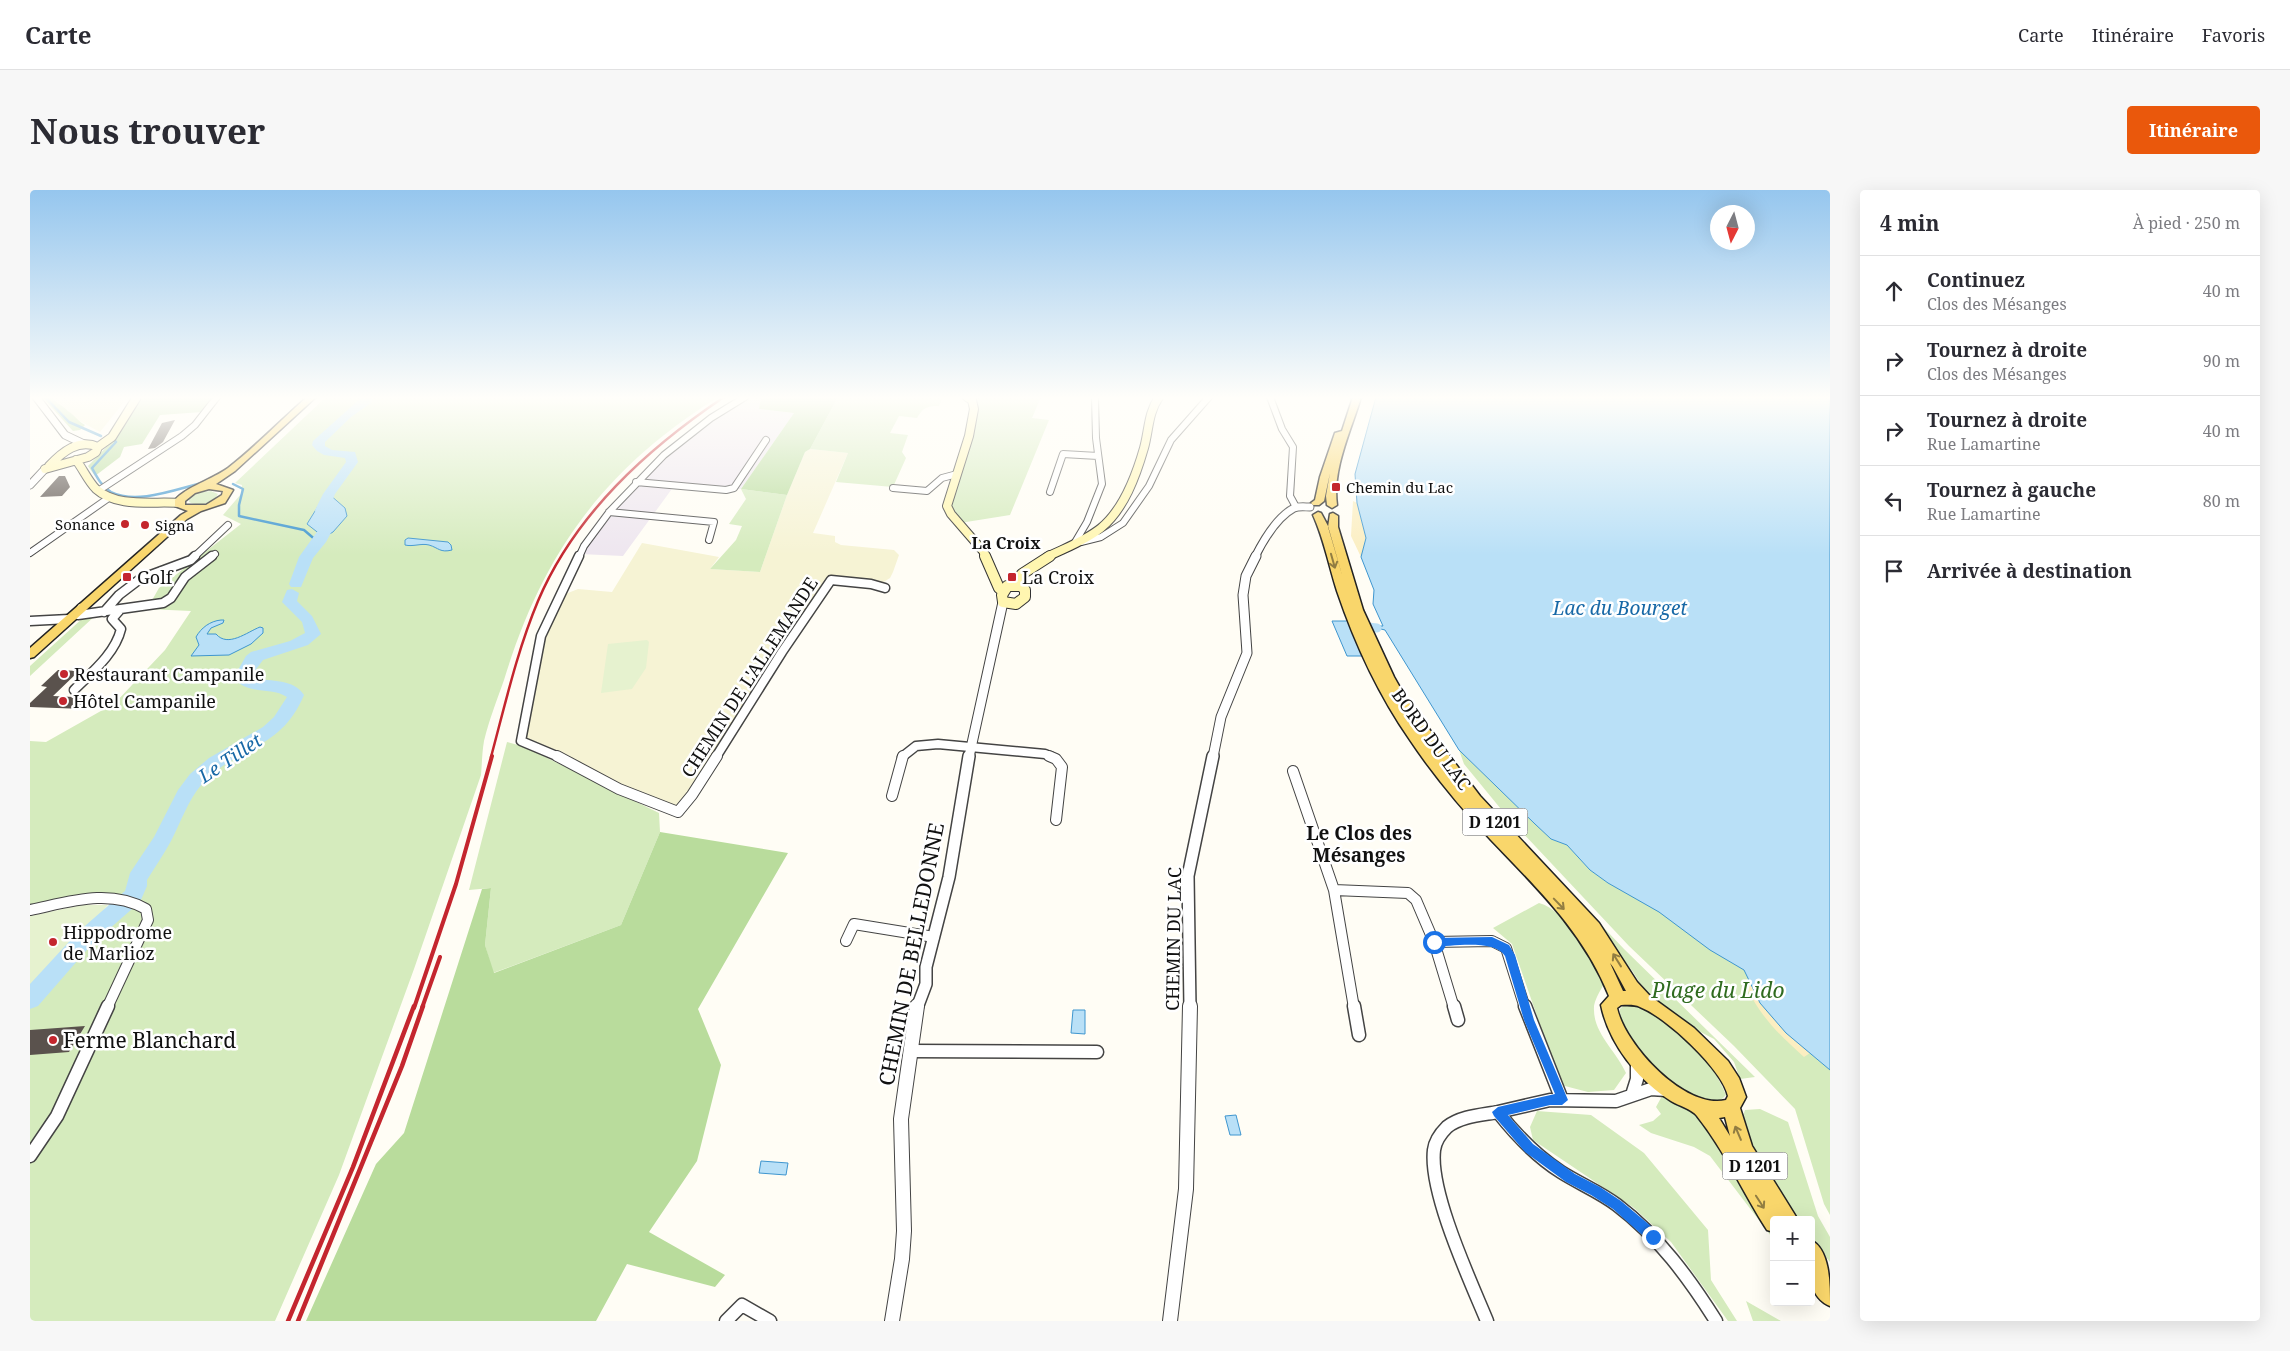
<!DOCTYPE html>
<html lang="fr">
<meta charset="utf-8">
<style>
body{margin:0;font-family:"Noto Serif",serif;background:#f7f7f7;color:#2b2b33}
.controls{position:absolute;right:15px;bottom:15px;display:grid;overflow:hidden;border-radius:5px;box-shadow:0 5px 20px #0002}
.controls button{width:45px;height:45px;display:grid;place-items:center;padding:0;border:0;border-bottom:1px solid #e1e1e2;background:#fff;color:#2b2b33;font:25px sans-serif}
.compass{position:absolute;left:1680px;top:15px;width:45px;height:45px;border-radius:50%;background:#fff;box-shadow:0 5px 20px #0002;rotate:186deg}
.stop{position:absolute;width:15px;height:15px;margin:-11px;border:4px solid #1a73e8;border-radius:50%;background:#fff}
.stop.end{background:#1a73e8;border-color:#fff;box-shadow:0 1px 5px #0008}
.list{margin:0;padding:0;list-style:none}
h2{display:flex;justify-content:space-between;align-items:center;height:65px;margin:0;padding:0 20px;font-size:21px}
h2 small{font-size:16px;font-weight:400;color:#7c7c81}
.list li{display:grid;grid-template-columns:32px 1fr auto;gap:15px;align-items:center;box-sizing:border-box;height:70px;padding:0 20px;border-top:1px solid #e1e1e2}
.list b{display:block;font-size:19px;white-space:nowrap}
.list p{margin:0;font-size:16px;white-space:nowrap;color:#7c7c81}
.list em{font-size:16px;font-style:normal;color:#7c7c81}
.icon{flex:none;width:28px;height:28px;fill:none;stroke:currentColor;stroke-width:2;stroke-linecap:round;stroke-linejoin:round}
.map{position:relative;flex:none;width:1800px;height:1131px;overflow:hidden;border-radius:5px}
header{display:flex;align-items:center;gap:30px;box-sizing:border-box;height:70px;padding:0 25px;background:#fff;border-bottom:1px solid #e1e1e2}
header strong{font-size:24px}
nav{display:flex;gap:28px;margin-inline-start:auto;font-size:18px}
.intro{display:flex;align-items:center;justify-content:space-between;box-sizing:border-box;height:120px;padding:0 30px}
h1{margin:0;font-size:35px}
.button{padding:12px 22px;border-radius:5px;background:#ea580c;color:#fff;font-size:18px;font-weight:700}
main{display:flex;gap:30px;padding:0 30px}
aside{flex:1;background:#fff;border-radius:5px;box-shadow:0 5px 20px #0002}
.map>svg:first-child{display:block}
.industrial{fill:#eee6ef}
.farmland{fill:#f6f3d4}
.green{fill:#d5ebbd}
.forest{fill:#b9dc9c}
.sand{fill:#fbeec1}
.pitch{fill:#e6f2cf}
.water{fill:#b9e0f7;stroke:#3f96cf}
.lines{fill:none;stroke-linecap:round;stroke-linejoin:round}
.stream{stroke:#3f96cf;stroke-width:2.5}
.canal{stroke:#b9e0f7;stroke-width:9}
.river{fill:#b9e0f7;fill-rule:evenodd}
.building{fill:#5a524d}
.minor-far3-casing{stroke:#444;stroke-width:8}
.minor-far2-casing{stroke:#444;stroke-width:11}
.minor-far1-casing{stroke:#444;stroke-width:12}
.minor-casing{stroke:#444;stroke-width:15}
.tertiary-far3-casing{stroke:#444;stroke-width:9}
.tertiary-far2-casing{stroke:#444;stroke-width:11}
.tertiary-far1-casing{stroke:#444;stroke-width:14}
.tertiary-casing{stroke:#444;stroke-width:16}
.secondary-far1-casing{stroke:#333;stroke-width:10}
.secondary-casing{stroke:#333;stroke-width:12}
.primary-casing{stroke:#222;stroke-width:3}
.minor-far3{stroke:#fff;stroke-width:6}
.minor-far2{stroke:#fff;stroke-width:8}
.minor-far1{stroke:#fff;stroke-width:10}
.minor{stroke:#fff;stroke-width:12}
.tertiary-far3{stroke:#fff;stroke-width:7}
.tertiary-far2{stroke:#fff;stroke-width:9}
.tertiary-far1{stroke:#fff;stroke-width:11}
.tertiary{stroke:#fff;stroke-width:14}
.secondary-far1{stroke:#fff6b0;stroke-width:8}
.secondary{stroke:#fff6b0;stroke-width:10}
.primary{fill:#f9d66b;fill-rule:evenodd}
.rail-far2{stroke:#c4262e;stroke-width:2.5}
.rail-far1{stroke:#c4262e;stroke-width:4}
.rail{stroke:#c4262e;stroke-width:4.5}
.oneway{stroke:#917d42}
.route{fill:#1a73e8}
.poi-dot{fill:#c4262e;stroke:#fff;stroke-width:2}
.labels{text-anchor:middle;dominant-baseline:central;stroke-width:5;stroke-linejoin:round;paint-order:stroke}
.far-poi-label{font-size:15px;fill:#111;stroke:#fff;text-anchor:start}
.far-quarter-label{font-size:16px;font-weight:bold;fill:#111;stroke:#fff}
.shield{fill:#fff;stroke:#585858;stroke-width:1}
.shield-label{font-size:16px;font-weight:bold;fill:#111}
.poi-label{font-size:18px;fill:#111;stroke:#fff;text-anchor:start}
.street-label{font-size:18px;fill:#111;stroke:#fff}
.water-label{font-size:19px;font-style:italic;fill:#1768a6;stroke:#fff}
.neighbourhood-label{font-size:19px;font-weight:bold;fill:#111;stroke:#fff}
.near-street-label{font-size:21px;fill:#111;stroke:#fff}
.near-park-label{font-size:21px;font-style:italic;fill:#2f6b1f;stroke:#fff}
.near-poi-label{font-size:21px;fill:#111;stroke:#fff;text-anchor:start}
</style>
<header>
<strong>Carte</strong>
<nav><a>Carte</a><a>Itinéraire</a><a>Favoris</a></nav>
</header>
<div class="intro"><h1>Nous trouver</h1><a class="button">Itinéraire</a></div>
<main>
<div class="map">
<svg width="1800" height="1131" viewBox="0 0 1800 1131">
<rect width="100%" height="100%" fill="#fffdf5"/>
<path class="industrial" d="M716 207 731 208 729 219 764 223 711 299H687L644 296 593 366 550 364 581 322 656 247Z"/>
<path class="farmland" d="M22 207H98L70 242 44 228 37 219 27 214Z
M780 259 818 263 783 343 805 346V352L811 355 864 360 869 365 863 382 860 388 852 393 800 390 648 622 588 594 533 563 492 546 511 446 528 407 548 399 582 402 612 353 689 367 680 379 730 382 757 305 775 262Z"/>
<path class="green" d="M296 207H688C574 279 513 362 474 490 467 510 459 530 454 551 452 562 452 574 451 585L384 779 309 985 245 1131H0V805L88 705 0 717V551L16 552 85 513 135 460 161 421 117 419 129 398 211 334 193 325 211 304 212 295 205 293Z
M808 207H913L909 216C896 216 893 218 887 228L869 226 860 243 878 245 872 262 876 268 863 297 806 292 818 263 780 259Z
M937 207H1011L1002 228 1019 230 980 325 930 333 918 320 946 213Z
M711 299 757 305 730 382 680 379 706 350 712 336 699 334 716 309Z
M181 301 188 304C183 314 168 317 159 312V308L166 303Z
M67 424 0 486V476L54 427Z
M477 552 495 557 629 623 630 642 591 735 463 783 455 755 461 698 439 700Z
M1429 560 1521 649 1537 655 1560 680 1578 693 1603 706 1728 748 1730 813 1756 843 1800 880V1025L1794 1014 1765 919 1704 856 1599 756 1475 624 1434 574Z
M1509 713C1537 720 1560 770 1574 794 1570 801 1563 812 1564 820 1564 844 1587 862 1596 883L1584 900 1558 902 1531 895 1482 754 1463 738Z
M1555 720H1557L1594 759 1725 887 1710 889 1704 872 1684 849 1665 839 1616 803 1603 782Z
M1594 815C1636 818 1682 868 1696 905L1690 911C1655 914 1588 854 1590 819Z
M1632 906 1640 908 1679 934 1744 1039V1050L1680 966 1664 957 1621 943 1609 935 1623 931 1631 924 1626 917Z
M1730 919 1758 932 1788 1026 1800 1047V1072L1781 1048V1030H1767L1727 967 1710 934 1715 920Z
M1507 921 1561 925 1614 963 1678 1040 1681 1090 1707 1131H1698L1641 1052 1604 1018 1503 950 1500 937Z
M1716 1111 1751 1131H1723Z"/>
<path class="forest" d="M12 207H22C28 216 32 214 38 221 45 226 47 230 55 235L50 240 43 241Z
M112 207H182L172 222 130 225 112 254 94 257 90 267 65 286 58 276 90 243Z
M728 207H808L780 259 775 262 757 305 711 299 764 223 729 219 731 208Z
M630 642 758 663 668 819 691 875 667 971 619 1042 695 1085 685 1097 597 1074 566 1131H276L346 974 374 943 452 699 461 698 455 755 464 783 591 735Z"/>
<path class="sand" d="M1323 311 1327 313 1336 348 1331 367 1321 346Z
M1714 792 1720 793C1734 822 1756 843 1780 863L1774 867C1747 843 1729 825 1714 792Z"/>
<path class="pitch" d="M617 450 619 452 616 478 602 499 571 503 578 454Z
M52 715H78L0 805V726Z"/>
<path class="water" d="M1346 207H1800V880L1756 843 1730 813 1714 780 1680 760 1629 722 1578 693 1560 680 1537 655 1521 649 1505 634 1429 560 1355 440 1347 438 1346 436H1353L1343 414 1344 400 1331 367 1336 348 1327 313 1325 284Z
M299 304 315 318 317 326 303 342 291 349V345L277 334 295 305Z
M378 348 418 352 421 355 422 360C410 363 409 358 399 355 391 353 383 357 375 355V350Z
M191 430H194L193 433 181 438 177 444H186C198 458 217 442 230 437L233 438V443L221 454 199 465 161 466 169 455 166 447C171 438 180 431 191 430Z
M1302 431H1318L1332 466H1317Z
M1043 820H1055V844L1041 843Z
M1206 925 1211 945H1200L1195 926Z
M731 971 758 973 756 985 729 983Z"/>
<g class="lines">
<path class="stream" d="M15 207 39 232 71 246
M84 250 86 252 62 278C67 287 71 296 81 302 107 315 146 299 172 293
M203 294 213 299 209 315V326L274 340 288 352"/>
<path class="canal" d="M1319 435 1347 438"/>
<path class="river" d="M332 207H344L341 213 321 227 295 252V256L302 260 325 262 328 272 305 304 299 320 303 339 296 352 283 368 271 397H261L259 394 269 367 289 339 285 320 293 304 316 272 315 268 294 265 287 261 282 255 283 251Z
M262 399 269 403 267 411 282 426 291 444 278 455 233 470 221 486 224 489C241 491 264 489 274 505 250 562 207 555 172 594 158 610 151 632 141 651 134 664 125 677 117 690V696L110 712 62 754 8 816 0 819V794L48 742 95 701 100 683 124 647 148 600 160 584 179 568 233 537 244 527 257 507C240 496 216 506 204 487L216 466 221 462 260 451 275 443 272 432 252 412 257 400Z"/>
</g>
<path class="building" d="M145 230 133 252 125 258 118 259 132 233Z
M29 286H35L40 297 32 306 10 307Z
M28 480 49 481 23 506 65 508 54 519 0 517V513L17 497 11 496Z
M55 836 39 862 0 865V840Z"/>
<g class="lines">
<defs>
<path id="minor-far3" d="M1240 207 1252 239 1263 257 1260 306 1266 317
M606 292 696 300 704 298 736 250
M863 298 897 301 912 288 927 284
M68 301 152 246 165 235 187 207
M1020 302 1033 264 1068 266
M579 322 684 332 679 350
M1051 352 1071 347 1093 333 1119 296 1141 250 1179 207
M1044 354 1057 332 1072 294 1066 248 1065 207
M0 363 80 307
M164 367 198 335
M181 367 185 364
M549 367 554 356 580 321 634 265 681 228 715 207"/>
<path id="minor-far2" d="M51 418 48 425 133 413 141 408 155 387 182 366
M74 422 89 405 110 389 161 370 165 366
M0 431 39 429
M44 500C61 483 85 464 91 439L82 429 89 421
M529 567 491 551 511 446 549 366
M686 567 752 462 801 390 841 394 855 398
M872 567 886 556 908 554 1015 564 1022 567"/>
<path id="minor-far1" d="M527 566 589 599 648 622 662 605 687 566
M1019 566 1026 569 1032 577 1026 630
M1263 581 1304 700 1378 703 1386 710 1404 752 1462 751 1476 758 1495 818
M862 606 873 566
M1304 700 1324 818
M0 720C39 712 79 698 116 719L118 730 77 818
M816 751 824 734 904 747
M1404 752 1424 818"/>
<path id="minor" d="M1324 816 1329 845
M1424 816 1428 830
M1495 816 1532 910
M880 861 1067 862
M1636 900 1621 899 1586 911 1520 910 1468 922C1486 945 1506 966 1531 982 1550 994 1570 1002 1587 1015 1628 1046 1659 1088 1686 1131
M1602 905 1607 889V871
M0 966 27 926 78 816
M696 1131 712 1115 740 1131
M1457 1131C1440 1090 1399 1002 1404 960 1405 951 1411 943 1417 937 1431 926 1452 925 1468 922"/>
<path id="tertiary-far3" d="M6 207 35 245 54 254
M0 295 15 279
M1225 367C1233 351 1247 327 1264 318 1269 316 1275 317 1280 317"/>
<path id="tertiary-far2" d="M939 567 973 412
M1183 567 1191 527 1217 463 1213 405 1216 386 1226 366"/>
<path id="tertiary-far1" d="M887 818 896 794V777L919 687 939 566
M1160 818 1158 686 1183 566"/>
<path id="tertiary" d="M862 1131 872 1069 874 1041 871 929 887 816
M1140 1131 1156 999 1160 816"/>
<path id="secondary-far1" d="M937 207 942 210 944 219 939 246 917 316 921 324 953 361 956 367
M46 270C53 279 58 291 66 299 87 318 123 311 149 313
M19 276C32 262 49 248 68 257
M15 279 58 267 66 262 68 257 82 247 107 207
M1017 367C1035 358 1055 351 1071 338 1094 319 1106 286 1114 258 1119 240 1118 223 1129 207"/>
<path id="secondary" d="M955 366 969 398 973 401
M982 395 992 384 1020 366
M977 396H991L995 400V407L986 414 973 412 972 405 977 397"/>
<path id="primary" d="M277 207H286L205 281 186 294 203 300 195 313 171 321 157 329 4 467 0 468V458L151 325 158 321 145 316V310C156 297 183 289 198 278 226 256 251 230 277 207ZM179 299 193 301 192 305 176 315H155V311L165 303Z
M1323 207H1331C1321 241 1302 279 1307 315L1302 318 1297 315 1296 306 1300 283 1294 311 1289 315H1283L1281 313 1285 310 1290 287 1305 243 1312 241Z
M1288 322 1291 323 1298 336 1313 388 1298 337 1300 324 1303 323 1308 326V337L1333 420 1364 487 1377 510 1450 606 1569 733 1607 792 1620 806 1664 838 1698 871 1709 888 1716 907 1710 918 1722 956 1768 1030H1744V1042L1737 1040C1713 1003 1695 961 1667 926 1662 919 1649 916 1641 911 1608 890 1579 854 1571 815L1579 806C1554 743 1507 698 1461 650 1432 619 1404 586 1380 550 1348 504 1325 454 1307 401 1299 376 1294 349 1283 325ZM1580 773 1583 777 1596 801H1593ZM1591 815C1597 815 1604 814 1610 817 1636 827 1692 879 1698 906L1696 910C1655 920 1595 855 1587 818ZM1695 927 1700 946 1689 928Z
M1781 1050C1800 1060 1800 1093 1800 1116 1774 1105 1781 1073 1781 1050Z"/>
</defs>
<use href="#minor-far3" class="minor-far3-casing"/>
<use href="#minor-far2" class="minor-far2-casing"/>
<use href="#minor-far1" class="minor-far1-casing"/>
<use href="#minor" class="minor-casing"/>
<use href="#tertiary-far3" class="tertiary-far3-casing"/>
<use href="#tertiary-far2" class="tertiary-far2-casing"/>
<use href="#tertiary-far1" class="tertiary-far1-casing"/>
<use href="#tertiary" class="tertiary-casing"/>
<use href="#secondary-far1" class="secondary-far1-casing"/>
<use href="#secondary" class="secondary-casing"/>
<use href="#primary" class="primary-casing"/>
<use href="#minor-far3" class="minor-far3"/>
<use href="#minor-far2" class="minor-far2"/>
<use href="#minor-far1" class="minor-far1"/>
<use href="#minor" class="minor"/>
<use href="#tertiary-far3" class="tertiary-far3"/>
<use href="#tertiary-far2" class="tertiary-far2"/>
<use href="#tertiary-far1" class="tertiary-far1"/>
<use href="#tertiary" class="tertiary"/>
<use href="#secondary-far1" class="secondary-far1"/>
<use href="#secondary" class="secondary"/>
<use href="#primary" class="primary"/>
<path class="rail-far2" d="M461 567C475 515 487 461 508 411 545 324 617 259 694 207"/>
<path class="rail-far1" d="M384 818 426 694 462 566
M392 818 410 767"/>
<path class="rail" d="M258 1131 323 977 384 816
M268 1131 372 876 393 816"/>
</g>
<defs><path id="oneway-shaft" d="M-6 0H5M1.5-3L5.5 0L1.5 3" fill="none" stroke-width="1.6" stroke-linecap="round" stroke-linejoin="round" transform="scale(1.25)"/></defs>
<g class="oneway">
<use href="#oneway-shaft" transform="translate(1303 371) rotate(74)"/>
<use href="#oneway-shaft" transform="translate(1529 714) rotate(46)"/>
<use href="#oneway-shaft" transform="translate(1587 770) rotate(-122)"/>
<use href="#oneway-shaft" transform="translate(1708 943) rotate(-113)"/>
<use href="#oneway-shaft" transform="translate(1730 1012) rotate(57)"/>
</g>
<linearGradient id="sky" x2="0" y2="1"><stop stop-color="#95c6ee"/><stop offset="0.57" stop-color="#fffefa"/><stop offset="1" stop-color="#fffefa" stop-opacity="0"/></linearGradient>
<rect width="1800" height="365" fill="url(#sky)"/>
<path class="route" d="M1462 747 1479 755 1485 765 1504 830 1538 910 1532 915H1520L1478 925 1503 954 1545 984 1570 997 1591 1011 1628 1042 1629 1047 1628 1051 1623 1053 1619 1051 1583 1019 1561 1005 1536 992 1495 962 1464 926 1462 922 1468 917 1525 904 1494 830 1475 766C1465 749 1422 756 1404 757L1399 752 1404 748Z"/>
<g class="poi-dot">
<rect x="1301" y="292" width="10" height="10" rx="2.5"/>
<circle cx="95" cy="334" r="5"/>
<circle cx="115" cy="335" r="5"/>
<rect x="92" y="382" width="10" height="10" rx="2.5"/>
<rect x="977" y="382" width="10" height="10" rx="2.5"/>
<circle cx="34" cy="484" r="5"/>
<circle cx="33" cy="511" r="5"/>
<circle cx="23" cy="752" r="5"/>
<circle cx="23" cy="850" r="5"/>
</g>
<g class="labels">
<g class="far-poi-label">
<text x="1316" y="297">Chemin du Lac</text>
<text x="85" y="334" text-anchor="end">Sonance</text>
<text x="125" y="335">Signa</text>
</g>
<g class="far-quarter-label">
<text x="976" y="353">La Croix</text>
</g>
<g class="shield">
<rect x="1432.5" y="618.5" width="65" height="27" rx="4"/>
<rect x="1692.5" y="962.5" width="65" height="27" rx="4"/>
</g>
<g class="shield-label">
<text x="1465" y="632">D 1201</text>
<text x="1725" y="976">D 1201</text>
</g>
<g class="poi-label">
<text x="107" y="387">Golf</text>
<text x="992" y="387">La Croix</text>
<text x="44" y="484">Restaurant Campanile</text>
<text x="43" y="511">Hôtel Campanile</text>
<text x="33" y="742">Hippodrome<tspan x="33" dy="21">de Marlioz</tspan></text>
</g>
<g class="street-label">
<text transform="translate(719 487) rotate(-57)">CHEMIN DE L'ALLEMANDE</text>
<text transform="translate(1402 549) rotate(54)">BORD DU LAC</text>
<text transform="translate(1143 749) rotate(-89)">CHEMIN DU LAC</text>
</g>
<g class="water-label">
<text x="1590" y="418">Lac du Bourget</text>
<text transform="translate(200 568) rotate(-34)">Le Tillet</text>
</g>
<g class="neighbourhood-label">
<text x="1329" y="643">Le Clos des<tspan x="1329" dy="22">Mésanges</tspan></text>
</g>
<g class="near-street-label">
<text transform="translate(881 764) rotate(-79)">CHEMIN DE BELLEDONNE</text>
</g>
<g class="near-park-label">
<text x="1688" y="800">Plage du Lido</text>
</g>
<g class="near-poi-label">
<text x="33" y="850">Ferme Blanchard</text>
</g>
</g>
</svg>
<div class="controls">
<button>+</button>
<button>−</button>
</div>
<svg class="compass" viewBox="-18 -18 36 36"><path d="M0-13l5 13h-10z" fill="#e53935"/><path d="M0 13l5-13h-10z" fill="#7c7c81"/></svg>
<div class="stop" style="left:1404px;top:752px"></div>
<div class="stop end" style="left:1623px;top:1047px"></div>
</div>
<aside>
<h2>4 min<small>À pied · 250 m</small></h2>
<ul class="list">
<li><svg class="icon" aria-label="ahead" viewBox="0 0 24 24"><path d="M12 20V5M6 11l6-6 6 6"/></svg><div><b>Continuez</b><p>Clos des Mésanges</p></div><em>40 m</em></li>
<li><svg class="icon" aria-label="right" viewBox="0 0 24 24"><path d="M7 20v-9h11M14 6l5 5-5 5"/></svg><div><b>Tournez à droite</b><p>Clos des Mésanges</p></div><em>90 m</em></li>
<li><svg class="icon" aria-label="right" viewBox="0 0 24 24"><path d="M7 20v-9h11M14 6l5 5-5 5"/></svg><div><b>Tournez à droite</b><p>Rue Lamartine</p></div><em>40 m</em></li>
<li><svg class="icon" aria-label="left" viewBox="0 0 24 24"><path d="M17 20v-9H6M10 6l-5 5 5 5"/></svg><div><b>Tournez à gauche</b><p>Rue Lamartine</p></div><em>80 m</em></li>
<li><svg class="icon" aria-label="arrive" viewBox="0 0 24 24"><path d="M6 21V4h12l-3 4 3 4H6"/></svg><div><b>Arrivée à destination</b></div></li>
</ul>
</aside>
</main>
